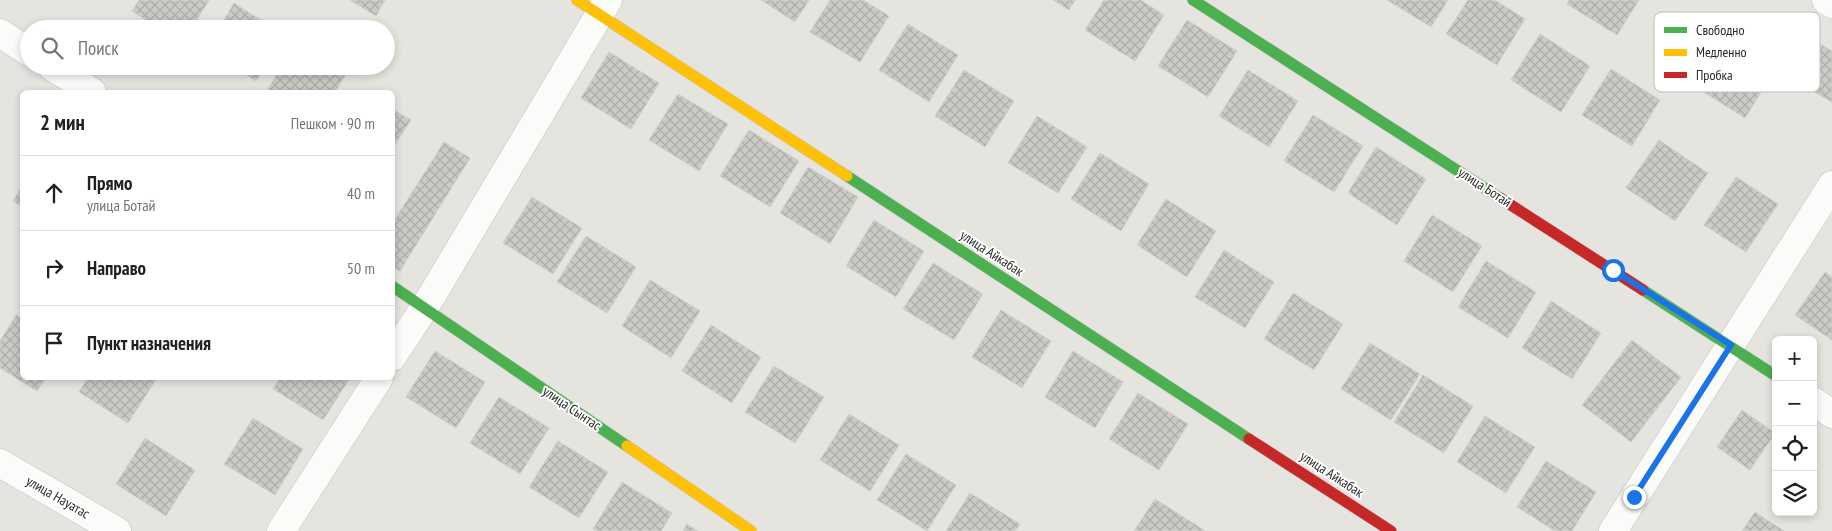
<!DOCTYPE html>
<html lang="ru">
<meta charset="utf-8">
<style>
body{margin:0;font-family:"PT Sans Narrow",sans-serif;background:#f2f2f2;color:#202124}
.controls{position:absolute;right:15px;bottom:15px;display:grid;overflow:hidden;border-radius:8px;box-shadow:0 2px 8px #0003}
.controls button{width:45px;height:45px;display:grid;place-items:center;padding:0;border:0;border-bottom:1px solid #e0e0e0;background:#fff;color:#202124;font:25px sans-serif}
.stop{position:absolute;width:15px;height:15px;margin:-11px;border:4px solid #1a73e8;border-radius:50%;background:#fff}
.stop.end{background:#1a73e8;border-color:#fff;box-shadow:0 1px 5px #0008}
.list{margin:0;padding:0;list-style:none}
h2{display:flex;justify-content:space-between;align-items:center;height:65px;margin:0;padding:0 20px;font-size:21px}
h2 small{font-size:16px;font-weight:400;color:#757577}
.list li{display:grid;grid-template-columns:32px 1fr auto;gap:15px;align-items:center;box-sizing:border-box;height:75px;padding:0 20px;border-top:1px solid #e0e0e0}
.list b{display:block;font-size:19px;white-space:nowrap}
.list p{margin:0;font-size:16px;white-space:nowrap;color:#757577}
.list em{font-size:16px;font-style:normal;color:#757577}
.icon{flex:none;width:28px;height:28px;fill:none;stroke:currentColor;stroke-width:2;stroke-linecap:round;stroke-linejoin:round}
.map{position:relative;flex:none;width:1832px;height:531px;overflow:hidden}
.search{position:absolute;background:#fff;box-shadow:0 2px 8px #0003;left:20px;top:20px;width:375px;height:55px;display:flex;align-items:center;gap:12px;box-sizing:border-box;padding:0 18px;border-radius:28px;color:#757577;font-size:19px}
.panel{position:absolute;background:#fff;box-shadow:0 2px 8px #0003;left:20px;top:90px;width:375px;height:290px;border-radius:8px}
.map>svg:first-child{display:block}
.building{fill:url(#building-cross-hatch);stroke:#d1cfca}
.lines{fill:none;stroke-linecap:round;stroke-linejoin:round}
.street-casing{stroke:#c4c3c3;stroke-width:29}
.fast-casing{stroke:#c4c3c3;stroke-width:12}
.slow-casing{stroke:#c4c3c3;stroke-width:12}
.jam-casing{stroke:#c4c3c3;stroke-width:12}
.street{stroke:#fbfbfa;stroke-width:28}
.fast{stroke:#4caf50;stroke-width:11}
.slow{stroke:#ffc107;stroke-width:11}
.jam{stroke:#c62828;stroke-width:11}
.route{stroke:#1a73e8;stroke-width:6}
.labels{text-anchor:middle;dominant-baseline:central;stroke-width:4;stroke-linejoin:round;paint-order:stroke}
.street-label{font-size:14px;fill:#282828;stroke:#fff}
.key{fill:#fff;stroke:#bebebe;stroke-width:1}
.key-label{font-size:14px;fill:#282828}
</style>
<div class="map">
<svg width="1832" height="531" viewBox="0 0 1832 531">
<defs>
<pattern id="building-cross-hatch" width="8" height="8" patternUnits="userSpaceOnUse" patternTransform="scale(1.25)"><rect width="8" height="8" fill="#cbcac5"/><path d="M0 0l8 8M0 8l8-8" fill="none" stroke="#aeaea9"/></pattern>
</defs>
<rect width="100%" height="100%" fill="#e6e4de"/>
<path class="building" d="M139 0H209L191 29H160L132 11Z
M350 0H385L376 16Z
M761 0H809L795 22Z
M830 0H863L889 16 860 62 810 32Z
M1053 0H1075L1069 10Z
M1104 0H1141L1164 15 1135 61 1085 30Z
M1387 0H1448L1431 27Z
M1468 0H1495L1525 19 1497 65 1446 34Z
M1569 0H1639L1617 35 1567 4Z
M234 3 275 29H219Z
M1187 20 1237 51 1208 97 1158 66Z
M908 24 958 55 929 102 879 70Z
M1540 34 1590 66 1561 112 1511 80Z
M1812 39 1832 51V102L1790 78Z
M1730 46 1773 73 1745 118 1702 91Z
M609 52 659 83 631 129 581 98Z
M232 66H265L256 81Z
M282 66H333L346 74 335 92H273L268 89Z
M1611 69 1660 100 1632 146 1582 115Z
M964 70 1014 101 985 147 935 116Z
M1248 70 1298 101 1269 147 1219 116Z
M678 94 728 124 699 171 649 140Z
M392 109 411 120 392 149Z
M1313 115 1363 146 1334 192 1284 161Z
M1037 116 1087 147 1058 193 1008 163Z
M749 130 799 161 770 207 720 176Z
M1659 140 1708 173 1675 221 1626 188Z
M444 142 470 158 400 271 392 267V224Z
M1376 147 1426 179 1397 225 1348 193Z
M1100 153 1149 184 1121 231 1071 199Z
M808 167 858 197 830 244 780 213Z
M1736 177 1778 204 1746 252 1704 225Z
M22 186V207L13 201Z
M532 197 582 228 553 274 503 243Z
M1166 199 1216 231 1187 277 1137 245Z
M1432 215 1482 246 1453 292 1404 261Z
M874 220 924 251 896 297 846 266Z
M586 236 636 267 607 313 557 282Z
M1224 250 1274 282 1245 328 1195 297Z
M1486 261 1536 292 1508 338 1458 307Z
M933 263 983 294 954 340 903 309Z
M1825 272 1832 277V340L1795 315Z
M650 280 700 311 671 358 622 326Z
M1293 293 1343 324 1314 370 1264 339Z
M1551 301 1601 333 1572 379 1522 348Z
M1001 310 1051 341 1022 388 972 357Z
M16 315 22 318V378H46L37 391 0 368V341Z
M711 325 761 357 732 403 682 371Z
M1632 340 1681 377 1631 442 1582 405Z
M1370 343 1420 374 1391 420 1341 389Z
M435 351 485 382 456 428 406 397Z
M1073 351 1123 382 1095 428 1045 397Z
M774 366 824 397 795 443 745 412Z
M1423 375 1473 406 1444 453 1394 422Z
M88 378H157L128 423 79 392Z
M280 378H350L323 420 273 389Z
M1138 393 1188 424 1159 470 1109 439Z
M499 397 549 428 520 474 470 443Z
M1742 410 1775 433 1750 470 1717 447Z
M849 414 899 445 870 491 820 460Z
M1485 416 1535 447 1506 493 1457 462Z
M253 418 303 449 275 495 224 464Z
M145 438 195 470 166 516 116 484Z
M558 441 608 472 579 518 529 487Z
M906 454 956 485 927 531 877 500Z
M1546 461 1596 492 1572 531H1555L1517 507Z
M622 482 672 513 661 531H597L593 529Z
M970 493 1020 524 1015 531H946Z
M1155 499 1204 530V531H1134Z
M1755 512 1784 531H1742Z
M687 524 698 531H683Z"/>
<g class="lines">
<defs>
<path id="street" d="M1826 0 1832 4
M0 33 29 52
M51 66 92 92
M392 357 425 307 608 0
M1813 401 1832 414
M0 463 117 531
M281 531 379 378
M1613 531 1832 185"/>
<path id="fast" d="M1193 0 1500 198
M847 176 1249 439
M392 286 627 446
M1643 290 1776 376"/>
<path id="slow" d="M577 0 847 176
M627 446 751 531"/>
<path id="jam" d="M1500 198 1643 290
M1249 439 1391 531"/>
</defs>
<use href="#street" class="street-casing"/>
<use href="#fast" class="fast-casing"/>
<use href="#slow" class="slow-casing"/>
<use href="#jam" class="jam-casing"/>
<use href="#street" class="street"/>
<use href="#fast" class="fast"/>
<use href="#slow" class="slow"/>
<use href="#jam" class="jam"/>
</g>
<g class="lines">
<path class="route" d="M1613 270 1731 345 1634 497"/>
</g>
<g class="labels">
<g class="street-label">
<text transform="translate(1485 187) rotate(33)">улица Ботай</text>
<text transform="translate(992 253) rotate(33)">улица Айкабак</text>
<text transform="translate(572 408) rotate(34)">улица Сынтас</text>
<text transform="translate(1332 474) rotate(33)">улица Айкабак</text>
<text transform="translate(58 497) rotate(30)">улица Науатас</text>
</g>
</g>
<rect x="1654" y="12" width="166" height="80" rx="8" class="key"/>
<rect x="1664" y="27" width="23" height="6" fill="#4caf50"/>
<rect x="1664" y="49" width="23" height="7" fill="#ffc107"/>
<rect x="1664" y="72" width="23" height="6" fill="#c62828"/>
<g class="key-label">
<text x="1696" y="35">Свободно</text>
<text x="1696" y="57">Медленно</text>
<text x="1696" y="80">Пробка</text>
</g>
</svg>
<div class="controls">
<button>+</button>
<button>−</button>
<button><svg class="icon" aria-label="locate" viewBox="0 0 24 24"><circle cx="12" cy="12" r="6"/><path d="M12 2v4M12 18v4M2 12h4M18 12h4"/></svg></button>
<button><svg class="icon" aria-label="layers" viewBox="0 0 24 24"><path d="M12 4l9 5-9 5-9-5zM3 14l9 5 9-5"/></svg></button>
</div>
<div class="stop" style="left:1613px;top:270px"></div>
<div class="stop end" style="left:1634px;top:497px"></div>
<div class="search"><svg class="icon" aria-label="search" viewBox="0 0 24 24"><circle cx="10" cy="10" r="6"/><path d="M15 15l6 6"/></svg>Поиск</div>
<section class="panel">
<h2>2 мин<small>Пешком · 90 m</small></h2>
<ul class="list">
<li><svg class="icon" aria-label="ahead" viewBox="0 0 24 24"><path d="M12 20V5M6 11l6-6 6 6"/></svg><div><b>Прямо</b><p>улица Ботай</p></div><em>40 m</em></li>
<li><svg class="icon" aria-label="right" viewBox="0 0 24 24"><path d="M7 20v-9h11M14 6l5 5-5 5"/></svg><div><b>Направо</b></div><em>50 m</em></li>
<li><svg class="icon" aria-label="arrive" viewBox="0 0 24 24"><path d="M6 21V4h12l-3 4 3 4H6"/></svg><div><b>Пункт назначения</b></div></li>
</ul>
</section>
</div>
